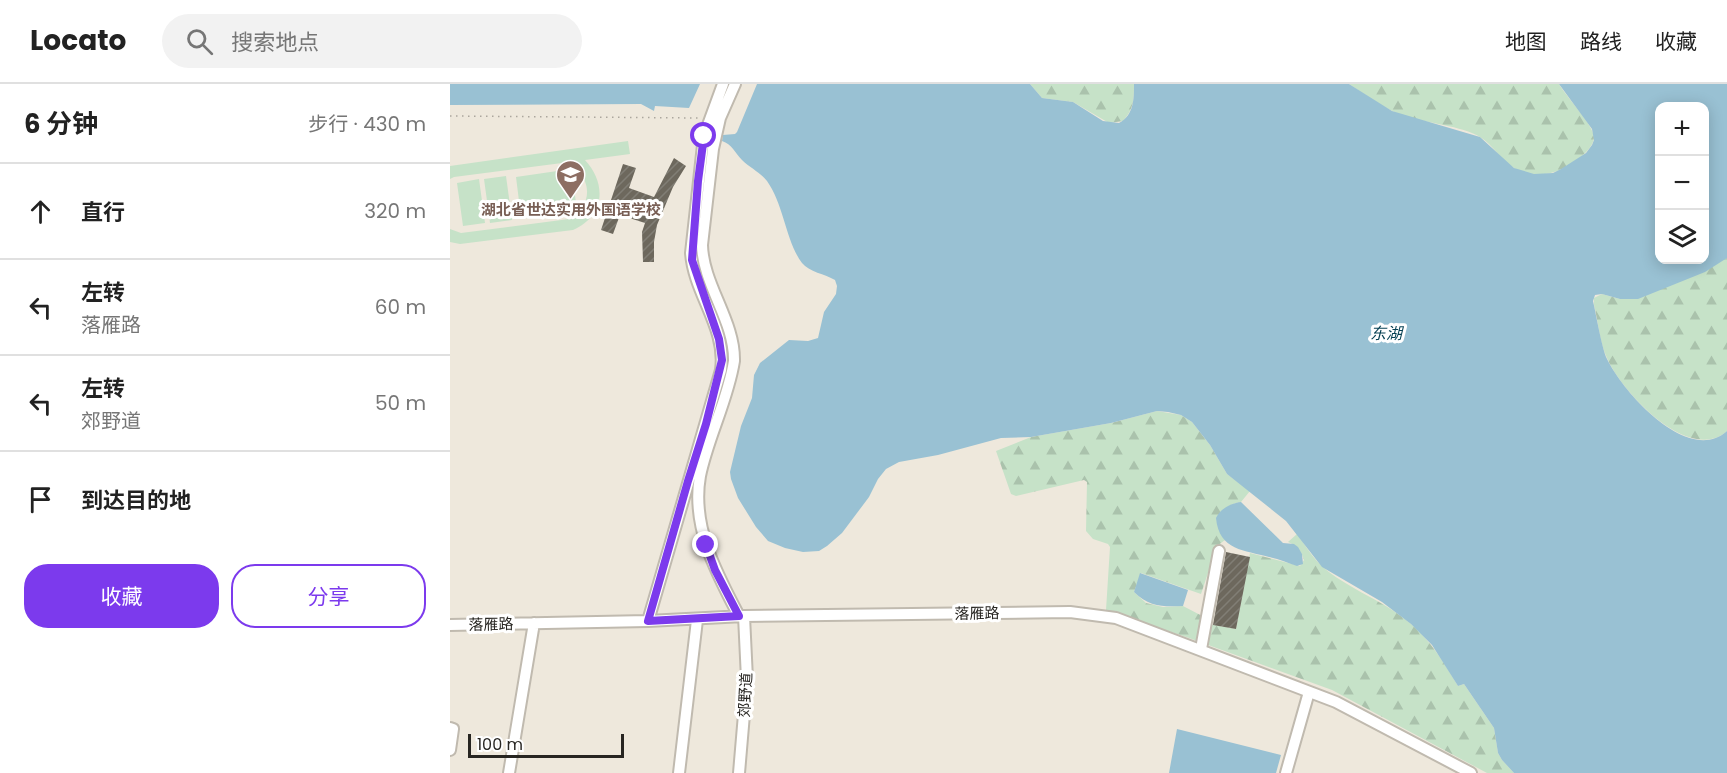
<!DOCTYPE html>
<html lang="zh">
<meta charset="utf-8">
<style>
body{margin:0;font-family:Poppins,"Noto Sans SC",sans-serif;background:#f2f2f2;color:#222}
.controls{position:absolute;right:18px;top:18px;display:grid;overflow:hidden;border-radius:12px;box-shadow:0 3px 15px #0003}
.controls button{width:54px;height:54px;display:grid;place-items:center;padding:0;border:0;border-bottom:2px solid #e0e0e0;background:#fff;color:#222;font:30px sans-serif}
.scale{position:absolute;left:18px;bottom:15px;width:156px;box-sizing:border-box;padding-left:6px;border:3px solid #272521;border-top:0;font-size:16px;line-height:21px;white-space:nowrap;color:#272521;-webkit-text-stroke:4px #fff;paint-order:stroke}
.stop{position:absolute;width:18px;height:18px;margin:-14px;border:4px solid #7c3aed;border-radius:50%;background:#fff}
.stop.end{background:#7c3aed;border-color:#fff;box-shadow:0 2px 6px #0008}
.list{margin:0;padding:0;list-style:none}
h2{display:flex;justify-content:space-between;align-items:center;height:78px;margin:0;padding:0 24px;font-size:26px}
h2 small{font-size:20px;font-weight:400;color:#767676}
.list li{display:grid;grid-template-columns:39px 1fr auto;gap:18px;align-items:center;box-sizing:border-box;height:96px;padding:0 24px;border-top:2px solid #e0e0e0}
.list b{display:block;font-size:22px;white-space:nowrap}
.list p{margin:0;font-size:20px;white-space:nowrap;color:#767676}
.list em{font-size:20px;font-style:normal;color:#767676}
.actions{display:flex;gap:12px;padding:18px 24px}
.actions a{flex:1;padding:14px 0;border:2px solid #7c3aed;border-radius:24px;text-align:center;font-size:21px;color:#7c3aed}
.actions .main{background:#7c3aed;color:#fff}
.icon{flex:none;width:33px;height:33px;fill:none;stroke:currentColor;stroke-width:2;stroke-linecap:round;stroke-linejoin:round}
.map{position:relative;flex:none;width:1277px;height:689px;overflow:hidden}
header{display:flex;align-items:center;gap:36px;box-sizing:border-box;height:84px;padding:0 30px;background:#fff;border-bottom:2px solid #e0e0e0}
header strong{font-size:28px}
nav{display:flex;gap:33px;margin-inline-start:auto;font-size:21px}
.search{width:420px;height:54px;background:#f2f2f2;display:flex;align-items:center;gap:15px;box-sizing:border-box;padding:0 21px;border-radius:33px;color:#767676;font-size:22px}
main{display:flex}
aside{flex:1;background:#fff}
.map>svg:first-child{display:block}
.forest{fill:url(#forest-firs)}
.garden{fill:#c6e2c8}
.water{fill:#99c1d3;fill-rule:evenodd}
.building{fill:url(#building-hatch)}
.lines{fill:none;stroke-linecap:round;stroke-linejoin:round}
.minor-casing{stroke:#c0baaf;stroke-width:14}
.path{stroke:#aba69d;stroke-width:1.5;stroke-dasharray:1.5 4.5;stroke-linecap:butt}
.minor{stroke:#fff;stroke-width:10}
.route{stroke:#7c3aed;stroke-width:8}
.labels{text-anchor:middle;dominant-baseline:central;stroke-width:6;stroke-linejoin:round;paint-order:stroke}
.education-label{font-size:15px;font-weight:bold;fill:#785e54;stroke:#fff}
.street-label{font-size:15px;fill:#272521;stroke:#fff}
.water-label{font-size:16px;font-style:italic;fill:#033e51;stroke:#fff}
</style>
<header>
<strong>Locato</strong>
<div class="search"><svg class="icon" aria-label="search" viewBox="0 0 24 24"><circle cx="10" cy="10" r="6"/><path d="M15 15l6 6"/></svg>搜索地点</div>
<nav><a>地图</a><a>路线</a><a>收藏</a></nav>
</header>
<main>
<aside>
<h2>6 分钟<small>步行 · 430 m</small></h2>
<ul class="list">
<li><svg class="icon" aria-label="ahead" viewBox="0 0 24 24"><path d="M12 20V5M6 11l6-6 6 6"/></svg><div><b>直行</b></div><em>320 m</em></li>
<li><svg class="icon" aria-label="left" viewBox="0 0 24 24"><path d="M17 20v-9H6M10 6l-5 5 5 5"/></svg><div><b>左转</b><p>落雁路</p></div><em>60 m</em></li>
<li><svg class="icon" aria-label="left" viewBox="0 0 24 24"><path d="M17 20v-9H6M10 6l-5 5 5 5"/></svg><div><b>左转</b><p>郊野道</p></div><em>50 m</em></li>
<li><svg class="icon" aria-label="arrive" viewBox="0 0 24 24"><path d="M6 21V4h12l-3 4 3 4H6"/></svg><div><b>到达目的地</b></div></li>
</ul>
<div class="actions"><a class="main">收藏</a><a>分享</a></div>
</aside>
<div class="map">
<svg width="1277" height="689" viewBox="0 0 1277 689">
<defs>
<pattern id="forest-firs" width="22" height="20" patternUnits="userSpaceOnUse" patternTransform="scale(1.5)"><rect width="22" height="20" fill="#c6e2c8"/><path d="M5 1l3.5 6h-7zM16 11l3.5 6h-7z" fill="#aac2ac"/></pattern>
<pattern id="building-hatch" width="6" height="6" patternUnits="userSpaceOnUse" patternTransform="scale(1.5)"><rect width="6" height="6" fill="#6d685d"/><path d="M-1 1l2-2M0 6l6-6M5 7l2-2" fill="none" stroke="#817e75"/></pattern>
</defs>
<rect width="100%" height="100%" fill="#eee8dc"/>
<path class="forest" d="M580 0H684C684 15 684 25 673 37L659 39 623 18 592 14Z
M899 0H1109C1117 14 1143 40 1144 53 1144 67 1117 85 1104 88 1093 92 1074 91 1064 84 1051 76 1043 61 1030 53 1012 42 976 39 954 32 934 25 916 11 899 0Z
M1277 174V347C1239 381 1171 307 1157 274 1150 260 1148 237 1144 221V214L1152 210 1170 215Z
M707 327 731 331 742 338 760 361 777 390 800 407 791 418C777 420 772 427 767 439L775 456 767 462 751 510 691 489 684 508 696 519 713 523 733 522 760 536 759 540 786 545 800 469 850 482 854 476C852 468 846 461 838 458L847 450C853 458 859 468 866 476 889 502 933 515 961 540 981 557 994 579 1008 602L1014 600 1044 644 1048 669 1052 676 1064 689H1037L882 606 739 554 656 526 660 463 658 460 643 455 636 447 637 398 634 396 566 412 561 410 546 367 581 353 661 339Z"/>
<path class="garden" d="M178 57 180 70 135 76C157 100 155 132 123 146L10 160 0 158V145L11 149 119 135C146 121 142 86 112 79L4 93 0 95V82Z
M121 85 127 125 71 133 66 93Z
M56 92 62 136 40 139 34 95Z
M29 95 35 139 13 142 7 99Z"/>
<path class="water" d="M0 0H250L239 24 205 22 204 27 191 20 0 21Z
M307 0H580L592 14 623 18 653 37 669 39C684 31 684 15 684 0H899L942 27 1030 53 1064 84 1084 90 1103 89 1111 85 1136 69 1142 61 1144 56 1142 45 1109 0H1277V174L1255 188 1188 215H1170L1152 210 1145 211 1143 217C1146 230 1152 265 1157 275 1173 308 1238 382 1277 347V689H1064L1052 676 1048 669 1044 644 1014 600 1008 602 982 561 961 540 932 518 872 483 836 437 777 390 760 361 742 338 731 331 718 328 707 327 661 339 581 353 551 354 488 371 449 378 436 385 428 395 419 413 392 449 377 462 369 467 353 468 335 464 318 457 306 443 288 414 281 395 280 388 291 342 302 314 304 291 310 279 339 256 358 257 368 254 374 228 386 210 387 202 385 196C375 190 359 188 352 179 336 158 334 121 317 97 310 88 300 84 292 76 285 69 282 60 272 57L273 51 285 50 287 48ZM1210 22H1254V176H1210Z
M791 418 833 459 844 460 848 463 852 470 853 480 847 482C838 479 829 475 819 473 795 466 769 467 766 434 770 425 781 419 791 418Z
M690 489 738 506 733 522C714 523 699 523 684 508Z
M727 645 831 671 826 689H719Z"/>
<path class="building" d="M224 74 236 82 223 103 207 141 204 158V178H193L192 148 195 139 170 131 163 150 151 146 173 80 186 84 179 104 204 113Z
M776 468 800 473 786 545 763 541Z"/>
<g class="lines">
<defs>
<path id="minor" d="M285 0 270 34 263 65 252 161C253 201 285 237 284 277 278 316 258 353 250 392 241 443 267 490 289 532
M198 537 271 286C277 244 244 210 241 169L254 52 273 0
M0 541 198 537 294 532 620 528 666 534 886 618 1021 689
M751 565 769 467
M0 644 3 645 0 666
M59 689 84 539
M229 689 247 536
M289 689 297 595 294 532
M836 689 859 608"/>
</defs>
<use href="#minor" class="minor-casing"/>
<path class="path" d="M0 32 248 34"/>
<use href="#minor" class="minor"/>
</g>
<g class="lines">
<path class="route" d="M254 52 248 97 242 176 269 255 272 276 256 340 238 397 198 537 289 532 265 486 256 461"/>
</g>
<defs>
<symbol id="school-pin" viewBox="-11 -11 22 30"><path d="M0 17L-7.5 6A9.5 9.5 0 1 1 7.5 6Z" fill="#8d6e63" stroke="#fff"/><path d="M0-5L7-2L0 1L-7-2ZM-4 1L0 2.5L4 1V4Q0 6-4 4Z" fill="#fff"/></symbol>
</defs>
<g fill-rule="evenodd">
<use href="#school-pin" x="104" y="74" width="33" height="45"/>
</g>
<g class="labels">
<g class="education-label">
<text x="121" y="125">湖北省世达实用外国语学校</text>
</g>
<g class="street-label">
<text transform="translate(527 529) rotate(-1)">落雁路</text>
<text transform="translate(41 540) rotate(-1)">落雁路</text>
<text transform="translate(295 611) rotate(-87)">郊野道</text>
</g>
<g class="water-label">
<text x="936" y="249">东湖</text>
</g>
</g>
</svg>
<div class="controls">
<button>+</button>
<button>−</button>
<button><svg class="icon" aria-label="layers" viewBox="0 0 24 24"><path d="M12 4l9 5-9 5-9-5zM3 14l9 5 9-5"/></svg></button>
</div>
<div class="scale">100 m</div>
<div class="stop" style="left:254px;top:52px"></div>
<div class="stop end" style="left:256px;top:461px"></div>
</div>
</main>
